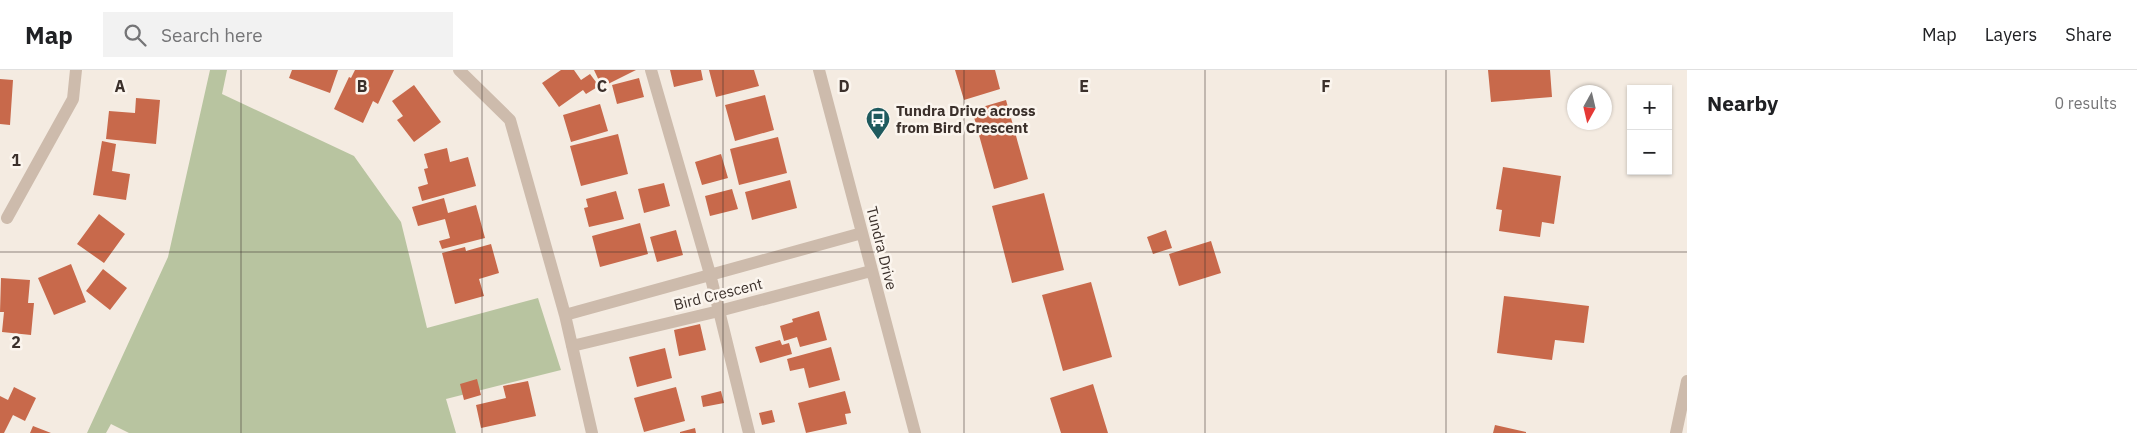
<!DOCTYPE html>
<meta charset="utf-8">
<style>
body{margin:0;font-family:"IBM Plex Sans",sans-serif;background:#f2f2f2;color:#202124}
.controls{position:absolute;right:15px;top:15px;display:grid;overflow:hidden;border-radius:0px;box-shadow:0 1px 4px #0004}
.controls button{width:45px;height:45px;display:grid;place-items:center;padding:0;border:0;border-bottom:1px solid #e0e0e0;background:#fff;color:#202124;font:25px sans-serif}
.compass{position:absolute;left:1567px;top:15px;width:45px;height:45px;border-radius:50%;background:#fff;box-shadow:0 1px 4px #0004;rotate:188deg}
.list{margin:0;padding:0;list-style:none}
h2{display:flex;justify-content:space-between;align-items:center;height:65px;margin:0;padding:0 20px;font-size:21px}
h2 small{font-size:16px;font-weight:400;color:#757577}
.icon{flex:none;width:28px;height:28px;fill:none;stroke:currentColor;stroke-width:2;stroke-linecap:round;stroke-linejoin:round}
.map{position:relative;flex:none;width:1687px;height:363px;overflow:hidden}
header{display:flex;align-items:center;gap:30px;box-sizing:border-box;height:70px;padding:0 25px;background:#fff;border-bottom:1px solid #e0e0e0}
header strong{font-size:24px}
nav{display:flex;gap:28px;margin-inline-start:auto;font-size:18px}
.search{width:350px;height:45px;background:#f2f2f2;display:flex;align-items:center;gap:12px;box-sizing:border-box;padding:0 18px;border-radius:0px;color:#757577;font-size:19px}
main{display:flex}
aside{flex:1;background:#fff}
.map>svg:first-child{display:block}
.green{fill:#b8c4a0}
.building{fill:#c8694b}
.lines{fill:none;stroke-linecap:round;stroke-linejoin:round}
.minor{stroke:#cdbbac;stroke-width:12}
.grid{fill:none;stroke:#3b302b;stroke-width:1;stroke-opacity:0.55}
.labels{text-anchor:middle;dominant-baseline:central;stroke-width:5;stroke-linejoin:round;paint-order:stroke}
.poi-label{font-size:15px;font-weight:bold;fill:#3b302b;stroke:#fbf5ee;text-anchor:start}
.street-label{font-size:15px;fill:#3b302b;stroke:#fbf5ee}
.grid-label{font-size:16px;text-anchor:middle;font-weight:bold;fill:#3b302b;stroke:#fbf5ee;stroke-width:5;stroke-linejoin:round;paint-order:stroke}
</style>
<header>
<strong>Map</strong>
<div class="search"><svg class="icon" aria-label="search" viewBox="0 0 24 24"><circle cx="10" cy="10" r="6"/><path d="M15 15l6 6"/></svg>Search here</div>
<nav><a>Map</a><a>Layers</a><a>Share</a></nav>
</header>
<main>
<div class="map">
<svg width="1687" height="363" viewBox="0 0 1687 363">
<rect width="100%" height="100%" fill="#f4ebe1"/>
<path class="green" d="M210 0H227L222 24 354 86 401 152 427 258 538 228 561 300 446 329 456 363H129L111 354 106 363H87L168 187Z"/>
<path class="building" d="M292 0H338L330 23 289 8Z
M355 0H394L378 34 373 31 363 53 334 39 349 7 351 8Z
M561 0H574L581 10 590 4 599 16 586 24 583 20 559 37 542 13Z
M594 0H636L602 17Z
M670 0H701L703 10 674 17Z
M709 0H754L759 16 716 27Z
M955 0H995L1000 19 964 30Z
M1488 0H1550L1552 27 1491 32Z
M639 8 644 27 617 34 612 15Z
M0 9 13 10 10 55 0 54Z
M414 15 441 52 414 72 397 50 403 46 392 31Z
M765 25 774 60 735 71 725 35Z
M136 28 160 30 156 74 106 69 109 41 135 43Z
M1006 30 1028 109 994 119 972 40Z
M600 34 608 61 571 72 563 45Z
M618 64 628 104 581 116 570 76Z
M778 67 787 103 739 115 730 79Z
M102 71 116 74 112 101 130 104 126 130 93 125Z
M447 78 450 92 468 87 476 116 422 131 418 117 428 114 424 99 428 98 424 84Z
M721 84 728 108 702 115 695 92Z
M1503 97 1561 106 1554 154 1542 152 1540 167 1499 161 1502 140 1496 139Z
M790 110 797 138 752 150 745 122Z
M664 113 670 136 644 143 638 119Z
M732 119 738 139 710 146 705 126Z
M616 121 624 149 589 157 584 138 588 137 586 129Z
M1044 123 1064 200 1012 213 992 136Z
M444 128 448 143 476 135 485 168 442 179 439 171 450 168 445 149 418 156 412 137Z
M99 144 125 164 104 193 77 174Z
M640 153 648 184 600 197 592 166Z
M676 160 683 185 657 192 650 167Z
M1166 160 1172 178 1153 184 1147 167Z
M1211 171 1221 203 1179 216 1169 184Z
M491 174 499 203 479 209 484 226 455 234 442 183 465 177 466 181Z
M71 194 86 232 54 245 38 208Z
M103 199 127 218 110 240 86 221Z
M1 208 30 210 28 233H34L31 265 2 262 4 242H0Z
M1091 212 1112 287 1063 301 1042 225Z
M1504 226 1589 236 1584 273 1555 270 1552 290 1497 283Z
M819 241 827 270 800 277 797 267 784 271 780 256 793 252 792 249Z
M700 254 706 280 679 286 674 260Z
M780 270 782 275 789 273 792 284 760 293 755 277Z
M831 277 840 310 809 318 804 298 790 301 787 289Z
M665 278 672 308 637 317 629 287Z
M477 309 481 325 464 330 460 314Z
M528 311 536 346 481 358 476 335 506 328 503 316Z
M1093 314 1108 363H1061L1050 328Z
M14 317 36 328 25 351 13 345 4 363H0V326L8 330Z
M676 317 685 351 644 362 634 328Z
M721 321 724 333 703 337 701 326Z
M845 321 851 343 845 344 847 354 806 363 798 333Z
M772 340 775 352 762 355 759 343Z
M1495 355 1526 362V363H1493Z
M33 356 51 363H30Z
M695 358 696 363H680V362Z"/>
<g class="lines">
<path class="minor" d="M459 0 510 50 565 245 592 363
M651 0 710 204 749 363
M819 0 915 363
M7 148 73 29 76 0
M565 245 862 163
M572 276 719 241 871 201
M1676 363 1687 311"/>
</g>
<path class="grid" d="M241 0V363M482 0V363M723 0V363M964 0V363M1205 0V363M1446 0V363M0 182H1687"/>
<defs>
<symbol id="bus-pin" viewBox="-11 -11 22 30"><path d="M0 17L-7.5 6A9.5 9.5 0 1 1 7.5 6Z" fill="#1f5a5e" stroke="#fbf5ee"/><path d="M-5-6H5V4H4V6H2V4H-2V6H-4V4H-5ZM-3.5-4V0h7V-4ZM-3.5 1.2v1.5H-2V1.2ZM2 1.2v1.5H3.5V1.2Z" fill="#fff"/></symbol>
</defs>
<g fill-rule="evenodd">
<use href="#bus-pin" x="864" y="35" width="28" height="38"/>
</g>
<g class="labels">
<g class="poi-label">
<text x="896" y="40">Tundra Drive across<tspan x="896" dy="17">from Bird Crescent</tspan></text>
</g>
<g class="street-label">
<text transform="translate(882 178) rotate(76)">Tundra Drive</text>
<text transform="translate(718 224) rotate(-14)">Bird Crescent</text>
</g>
</g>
<g class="grid-label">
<text x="120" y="22">A</text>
<text x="362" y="22">B</text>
<text x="602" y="22">C</text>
<text x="844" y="22">D</text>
<text x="1084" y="22">E</text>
<text x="1326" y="22">F</text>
<text x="16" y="96">1</text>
<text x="16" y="278">2</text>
</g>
</svg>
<div class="controls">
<button>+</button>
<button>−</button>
</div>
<svg class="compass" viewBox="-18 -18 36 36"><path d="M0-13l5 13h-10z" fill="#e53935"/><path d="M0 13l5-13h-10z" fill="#757577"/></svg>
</div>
<aside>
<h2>Nearby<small>0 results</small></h2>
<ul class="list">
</ul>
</aside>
</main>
